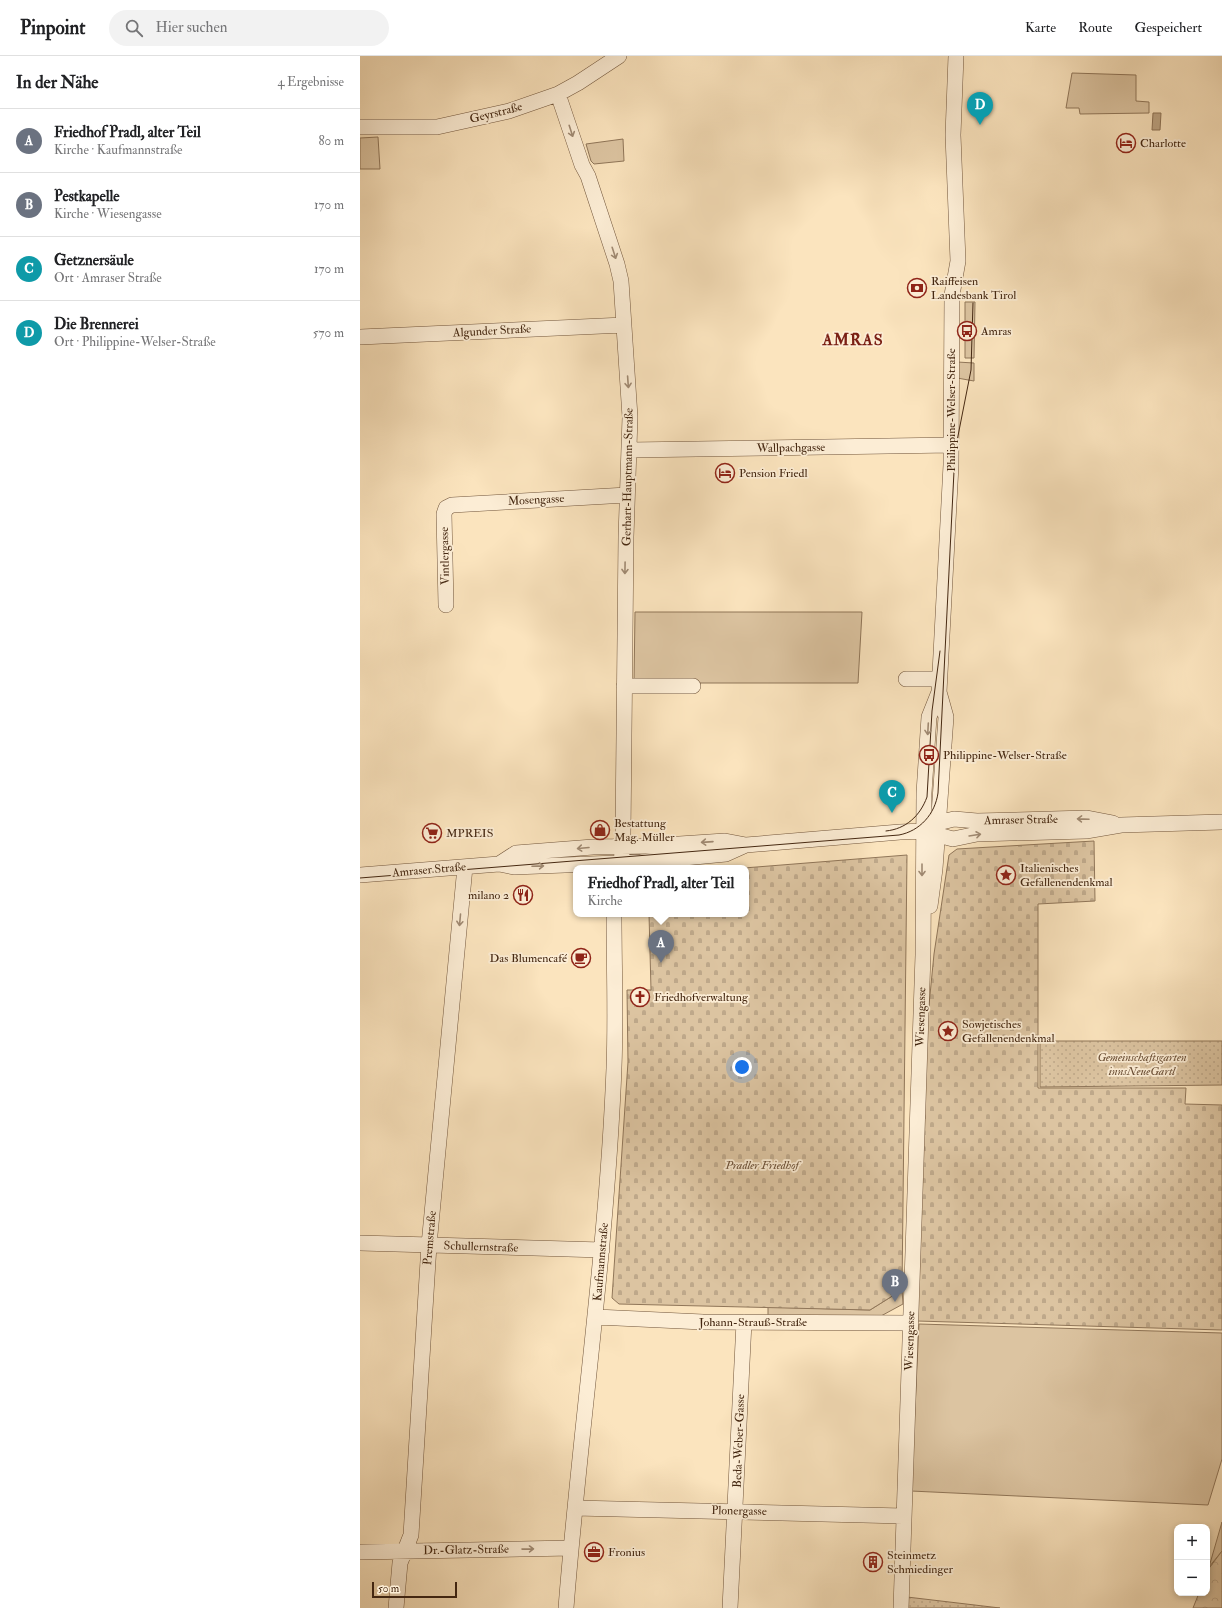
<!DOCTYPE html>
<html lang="de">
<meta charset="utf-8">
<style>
body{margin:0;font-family:"IM FELL Double Pica",serif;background:#f2f2f2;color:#202124}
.controls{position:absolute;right:12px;bottom:12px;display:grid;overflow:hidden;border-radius:8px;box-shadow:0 2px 6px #0003}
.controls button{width:36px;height:36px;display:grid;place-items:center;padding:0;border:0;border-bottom:1px solid #e0e0e0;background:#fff;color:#202124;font:20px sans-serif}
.scale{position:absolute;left:12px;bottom:10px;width:85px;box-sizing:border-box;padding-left:4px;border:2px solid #442711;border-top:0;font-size:11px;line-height:14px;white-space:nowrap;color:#442711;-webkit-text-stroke:3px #fcedd5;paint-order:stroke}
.you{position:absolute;left:382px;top:1011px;width:14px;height:14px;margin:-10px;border:3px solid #fff;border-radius:50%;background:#1a73e8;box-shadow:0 0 0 6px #1a73e833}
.badge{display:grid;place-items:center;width:26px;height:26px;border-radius:50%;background:#8f2418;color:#fff;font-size:13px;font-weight:700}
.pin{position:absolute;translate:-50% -33px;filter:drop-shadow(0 1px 2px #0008)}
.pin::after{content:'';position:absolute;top:21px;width:14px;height:12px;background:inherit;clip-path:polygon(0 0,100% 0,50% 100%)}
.popup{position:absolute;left:213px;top:809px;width:176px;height:52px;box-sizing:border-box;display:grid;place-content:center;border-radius:8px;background:#fff;filter:drop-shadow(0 1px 3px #0005);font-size:13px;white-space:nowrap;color:#757577}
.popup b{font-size:15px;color:#202124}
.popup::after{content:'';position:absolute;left:50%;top:100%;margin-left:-8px;border:8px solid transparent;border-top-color:#fff}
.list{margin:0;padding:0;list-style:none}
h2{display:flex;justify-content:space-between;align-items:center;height:52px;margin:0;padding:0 16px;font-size:17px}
h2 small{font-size:13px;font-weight:400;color:#757577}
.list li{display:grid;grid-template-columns:26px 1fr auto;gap:12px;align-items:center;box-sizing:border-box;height:64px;padding:0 16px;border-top:1px solid #e0e0e0}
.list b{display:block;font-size:15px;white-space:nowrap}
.list p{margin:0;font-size:13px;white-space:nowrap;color:#757577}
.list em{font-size:13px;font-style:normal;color:#757577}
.icon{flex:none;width:22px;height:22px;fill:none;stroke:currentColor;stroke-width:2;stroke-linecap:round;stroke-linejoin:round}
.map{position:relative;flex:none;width:862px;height:1552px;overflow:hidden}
header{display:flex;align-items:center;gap:24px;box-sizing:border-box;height:56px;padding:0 20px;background:#fff;border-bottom:1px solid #e0e0e0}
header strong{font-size:19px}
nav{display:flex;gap:22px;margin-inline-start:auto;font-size:14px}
.search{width:280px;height:36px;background:#f2f2f2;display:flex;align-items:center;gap:10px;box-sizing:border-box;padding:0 14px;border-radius:22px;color:#757577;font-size:15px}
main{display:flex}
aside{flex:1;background:#fff}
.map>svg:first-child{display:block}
.grass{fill:#dcc4a1;stroke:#907659}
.forest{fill:url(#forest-crowns);stroke:#907659}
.cemetery{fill:url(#cemetery-stones);stroke:#907659}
.garden{fill:url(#garden-dots);stroke:#907659}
.water{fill:#bda483;stroke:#8d7255}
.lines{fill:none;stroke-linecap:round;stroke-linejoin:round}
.minor-casing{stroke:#72563c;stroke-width:16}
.minor{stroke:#fcedd5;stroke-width:15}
.tram{stroke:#442711;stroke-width:1}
.oneway{stroke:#a08a73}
.labels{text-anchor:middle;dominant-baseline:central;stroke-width:3.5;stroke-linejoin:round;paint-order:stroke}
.street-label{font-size:12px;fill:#442711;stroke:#fcedd5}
.poi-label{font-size:12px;fill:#442711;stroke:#fcedd5;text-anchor:start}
.park-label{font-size:12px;font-style:italic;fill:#6a4e35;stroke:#fcedd5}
.district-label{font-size:16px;font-weight:bold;letter-spacing:1px;fill:#7a1f14;stroke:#fcedd5}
</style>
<header>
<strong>Pinpoint</strong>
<div class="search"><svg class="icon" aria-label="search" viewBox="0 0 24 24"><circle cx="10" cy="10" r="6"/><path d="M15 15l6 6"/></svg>Hier suchen</div>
<nav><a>Karte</a><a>Route</a><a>Gespeichert</a></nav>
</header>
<main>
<aside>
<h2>In der Nähe<small>4 Ergebnisse</small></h2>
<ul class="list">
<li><span class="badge" style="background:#6b7280">A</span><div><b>Friedhof Pradl, alter Teil</b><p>Kirche · Kaufmannstraße</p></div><em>80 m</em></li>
<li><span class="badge" style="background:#6b7280">B</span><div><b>Pestkapelle</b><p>Kirche · Wiesengasse</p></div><em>170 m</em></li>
<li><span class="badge" style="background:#0f9aa8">C</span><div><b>Getznersäule</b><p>Ort · Amraser Straße</p></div><em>170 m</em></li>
<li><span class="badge" style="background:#0f9aa8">D</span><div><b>Die Brennerei</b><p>Ort · Philippine-Welser-Straße</p></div><em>570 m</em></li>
</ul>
</aside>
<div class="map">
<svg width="862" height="1552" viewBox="0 0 862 1552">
<defs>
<pattern id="forest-crowns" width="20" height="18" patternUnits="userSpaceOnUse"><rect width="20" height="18" fill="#dcc4a1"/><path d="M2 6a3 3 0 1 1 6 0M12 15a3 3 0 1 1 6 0" fill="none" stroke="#bea88a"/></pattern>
<pattern id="cemetery-stones" width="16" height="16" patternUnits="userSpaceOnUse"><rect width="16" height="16" fill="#dcc4a1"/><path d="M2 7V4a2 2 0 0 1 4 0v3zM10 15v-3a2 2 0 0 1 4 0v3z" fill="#bea88a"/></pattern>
<pattern id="garden-dots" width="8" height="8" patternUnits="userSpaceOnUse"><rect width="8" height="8" fill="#dcc4a1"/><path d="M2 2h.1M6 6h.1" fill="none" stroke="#bea88a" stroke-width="1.8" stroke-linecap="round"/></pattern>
</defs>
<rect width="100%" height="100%" fill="#fbe4be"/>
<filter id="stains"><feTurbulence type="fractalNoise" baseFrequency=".005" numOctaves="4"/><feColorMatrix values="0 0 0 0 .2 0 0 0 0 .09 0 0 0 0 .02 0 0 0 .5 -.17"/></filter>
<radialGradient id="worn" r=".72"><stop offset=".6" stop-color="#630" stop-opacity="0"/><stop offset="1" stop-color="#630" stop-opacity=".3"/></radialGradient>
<path class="grass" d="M712 17 776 19V45L789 46V57L720 58 719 52H706Z
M18 81 20 113H0V82Z
M263 83 264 105 234 108 231 105 226 88Z
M605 246H615L614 302H605Z
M597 306 614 307V325L597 322Z
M275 556H502L498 627H274Z
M542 1234 543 1248 521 1260H408V1251L510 1254Z
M559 1268 862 1277V1403L848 1449 551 1435Z
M862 1466V1495L849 1511Z"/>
<path class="forest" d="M862 1495V1552H833L839 1537H847V1515Z"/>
<path class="cemetery" d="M734 785 735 845 678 848V1032H826L825 1048 862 1049V1274L557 1265 566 980 574 898 589 799 597 793Z
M547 799 542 1234 510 1254 259 1248 252 1242 268 1006 267 934H291L289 858H386V812H384Z"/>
<path class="garden" d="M680 985H862V1029L680 1031Z
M547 1541 640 1552H547Z"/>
<path class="water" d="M793 57H801L800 74H792Z"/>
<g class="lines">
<defs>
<path id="minor" d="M198 38 222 109 228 120 257 208 261 225 270 361 266 481 263 778 261 812
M0 71H77L149 55 198 38 218 27 259 0
M0 281 264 269
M270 394 591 389
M86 549 84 458 86 452 92 449 267 439
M546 623H579
M264 630H333
M571 771 578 767 594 763 617 765 727 762 753 767
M139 808 156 797 233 791 289 790 365 785 386 789 540 776 563 775 593 783 617 778 726 775 761 769 862 766
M0 819 139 808 154 811 281 806 366 798 386 789
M570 850 575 813 586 661 579 636 591 409 592 239 598 205 593 79 596 0
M0 1187 242 1194
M236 1261 343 1266 550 1267
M215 1452 543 1460
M0 1496 211 1492
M36 1552 40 1507 51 1479 69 1189 105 811
M206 1552C220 1372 247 1193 254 1012 256 960 254 909 254 858
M370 1552 384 1266
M541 1552 563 899 564 737 569 661 579 636"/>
</defs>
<use href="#minor" class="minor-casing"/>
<use href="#minor" class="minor"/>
<path class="tram" d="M526 775C546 773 560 760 567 741L572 655 580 595
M0 822 539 779C560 775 575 758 578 737L595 395 611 314 613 247"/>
</g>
<defs><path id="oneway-shaft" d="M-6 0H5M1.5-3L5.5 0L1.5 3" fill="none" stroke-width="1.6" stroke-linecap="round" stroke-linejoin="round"/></defs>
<g class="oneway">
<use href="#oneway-shaft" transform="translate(211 75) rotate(72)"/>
<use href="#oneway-shaft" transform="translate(254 197) rotate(72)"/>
<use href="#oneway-shaft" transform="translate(268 326) rotate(86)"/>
<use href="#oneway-shaft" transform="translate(265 512) rotate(91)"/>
<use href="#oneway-shaft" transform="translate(568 673) rotate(93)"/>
<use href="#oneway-shaft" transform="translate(723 763) rotate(-178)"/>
<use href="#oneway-shaft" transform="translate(615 779) rotate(-9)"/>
<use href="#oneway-shaft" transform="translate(347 786) rotate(176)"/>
<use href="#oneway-shaft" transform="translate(223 792) rotate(175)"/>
<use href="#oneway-shaft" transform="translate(178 810) rotate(-2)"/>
<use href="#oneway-shaft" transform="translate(562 814) rotate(90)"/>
<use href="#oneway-shaft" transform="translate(100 864) rotate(95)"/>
<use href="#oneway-shaft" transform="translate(168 1493) rotate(-1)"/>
</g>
<defs>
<symbol id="hotel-ring" viewBox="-11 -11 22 22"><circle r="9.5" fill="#fcedd5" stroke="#8f2418" stroke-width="1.5"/><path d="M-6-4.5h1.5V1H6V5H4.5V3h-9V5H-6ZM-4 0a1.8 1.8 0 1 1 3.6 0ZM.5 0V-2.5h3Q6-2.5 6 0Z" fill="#8f2418"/></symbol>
<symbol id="bank-ring" viewBox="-11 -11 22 22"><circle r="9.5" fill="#fcedd5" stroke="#8f2418" stroke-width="1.5"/><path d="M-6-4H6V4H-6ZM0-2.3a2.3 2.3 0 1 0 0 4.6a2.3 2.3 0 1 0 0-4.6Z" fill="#8f2418"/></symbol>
<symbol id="bus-ring" viewBox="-11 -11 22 22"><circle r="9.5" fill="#fcedd5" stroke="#8f2418" stroke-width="1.5"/><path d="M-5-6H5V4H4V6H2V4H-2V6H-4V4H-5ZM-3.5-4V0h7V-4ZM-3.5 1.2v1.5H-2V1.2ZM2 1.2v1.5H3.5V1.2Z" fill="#8f2418"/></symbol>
<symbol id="shop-ring" viewBox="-11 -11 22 22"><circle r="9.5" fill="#fcedd5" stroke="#8f2418" stroke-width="1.5"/><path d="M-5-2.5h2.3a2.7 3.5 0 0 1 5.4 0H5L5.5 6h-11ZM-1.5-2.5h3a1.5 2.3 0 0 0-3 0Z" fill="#8f2418"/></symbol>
<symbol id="supermarket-ring" viewBox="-11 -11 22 22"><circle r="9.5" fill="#fcedd5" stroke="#8f2418" stroke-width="1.5"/><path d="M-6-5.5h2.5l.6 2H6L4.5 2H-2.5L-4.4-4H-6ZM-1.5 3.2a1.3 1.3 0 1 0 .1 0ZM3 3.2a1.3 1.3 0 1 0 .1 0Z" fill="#8f2418"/></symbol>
<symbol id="sight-ring" viewBox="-11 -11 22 22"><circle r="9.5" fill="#fcedd5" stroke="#8f2418" stroke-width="1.5"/><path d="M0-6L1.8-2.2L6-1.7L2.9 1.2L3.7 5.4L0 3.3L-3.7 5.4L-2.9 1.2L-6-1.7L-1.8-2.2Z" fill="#8f2418"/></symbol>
<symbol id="restaurant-ring" viewBox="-11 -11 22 22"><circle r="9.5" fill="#fcedd5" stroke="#8f2418" stroke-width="1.5"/><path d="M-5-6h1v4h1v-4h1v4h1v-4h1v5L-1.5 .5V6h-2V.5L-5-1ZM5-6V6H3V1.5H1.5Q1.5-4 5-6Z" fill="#8f2418"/></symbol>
<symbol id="cafe-ring" viewBox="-11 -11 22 22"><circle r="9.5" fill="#fcedd5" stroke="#8f2418" stroke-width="1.5"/><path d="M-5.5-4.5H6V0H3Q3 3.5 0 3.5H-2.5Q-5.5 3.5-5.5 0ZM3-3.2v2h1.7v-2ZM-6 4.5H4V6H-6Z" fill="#8f2418"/></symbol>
<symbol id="church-ring" viewBox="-11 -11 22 22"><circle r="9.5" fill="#fcedd5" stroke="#8f2418" stroke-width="1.5"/><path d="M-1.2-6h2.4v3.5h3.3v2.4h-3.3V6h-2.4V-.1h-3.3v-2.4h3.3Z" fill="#8f2418"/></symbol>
<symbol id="office-ring" viewBox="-11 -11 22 22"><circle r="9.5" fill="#fcedd5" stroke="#8f2418" stroke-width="1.5"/><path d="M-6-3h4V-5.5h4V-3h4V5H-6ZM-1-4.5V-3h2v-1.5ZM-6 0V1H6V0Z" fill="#8f2418"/></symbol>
<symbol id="building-ring" viewBox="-11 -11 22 22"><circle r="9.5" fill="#fcedd5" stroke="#8f2418" stroke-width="1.5"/><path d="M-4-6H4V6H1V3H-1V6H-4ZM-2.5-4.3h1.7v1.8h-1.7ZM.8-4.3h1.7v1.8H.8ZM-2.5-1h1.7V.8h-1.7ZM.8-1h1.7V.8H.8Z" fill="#8f2418"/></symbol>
</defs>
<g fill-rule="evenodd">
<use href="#hotel-ring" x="755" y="76" width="22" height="22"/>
<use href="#bank-ring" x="546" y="221" width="22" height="22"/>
<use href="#bus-ring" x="596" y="264" width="22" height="22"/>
<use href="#hotel-ring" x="354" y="406" width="22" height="22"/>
<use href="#bus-ring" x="558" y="688" width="22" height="22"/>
<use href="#shop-ring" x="229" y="763" width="22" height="22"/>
<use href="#supermarket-ring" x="61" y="766" width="22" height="22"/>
<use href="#sight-ring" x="635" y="808" width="22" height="22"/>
<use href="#restaurant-ring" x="152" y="828" width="22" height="22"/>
<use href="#cafe-ring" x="210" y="891" width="22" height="22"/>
<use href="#church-ring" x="269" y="930" width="22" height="22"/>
<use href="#sight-ring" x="577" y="964" width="22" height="22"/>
<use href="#office-ring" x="223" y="1485" width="22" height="22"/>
<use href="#building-ring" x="502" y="1495" width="22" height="22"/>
</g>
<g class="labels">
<g class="street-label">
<text transform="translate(136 57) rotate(-14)">Geyrstraße</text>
<text transform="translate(132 275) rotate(-3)">Algunder Straße</text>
<text transform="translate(591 354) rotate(-90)">Philippine-Welser-Straße</text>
<text transform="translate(431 392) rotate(-1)">Wallpachgasse</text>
<text transform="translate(268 421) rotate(-89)">Gerhart-Hauptmann-Straße</text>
<text transform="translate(176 444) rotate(-3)">Mosengasse</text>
<text transform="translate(85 500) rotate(-91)">Vintlergasse</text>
<text transform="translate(661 764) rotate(-1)">Amraser Straße</text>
<text transform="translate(69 814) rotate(-5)">Amraser Straße</text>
<text transform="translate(561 961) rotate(-88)">Wiesengasse</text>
<text transform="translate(70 1182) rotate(-85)">Premstraße</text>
<text transform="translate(121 1191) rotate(2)">Schullernstraße</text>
<text transform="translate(241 1206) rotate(-85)">Kaufmannstraße</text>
<text x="393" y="1266">Johann-Strauß-Straße</text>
<text transform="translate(550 1285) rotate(-88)">Wiesengasse</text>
<text transform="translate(379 1385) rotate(-88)">Beda-Weber-Gasse</text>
<text transform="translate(379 1455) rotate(1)">Plonergasse</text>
<text transform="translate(106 1494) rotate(-1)">Dr.-Glatz-Straße</text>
</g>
<g class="poi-label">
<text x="780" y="87">Charlotte</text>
<text x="571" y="225">Raiffeisen<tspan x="571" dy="14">Landesbank Tirol</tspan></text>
<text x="621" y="275">Amras</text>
<text x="379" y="417">Pension Friedl</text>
<text x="583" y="699">Philippine-Welser-Straße</text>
<text x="254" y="767">Bestattung<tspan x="254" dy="14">Mag. Müller</tspan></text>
<text x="86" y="777">MPREIS</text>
<text x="660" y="812">Italienisches<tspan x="660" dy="14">Gefallenendenkmal</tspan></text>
<text x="149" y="839" text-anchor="end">milano 2</text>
<text x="207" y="902" text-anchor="end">Das Blumencafé</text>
<text x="294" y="941">Friedhofverwaltung</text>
<text x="602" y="968">Sowjetisches<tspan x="602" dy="14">Gefallenendenkmal</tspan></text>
<text x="248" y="1496">Fronius</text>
<text x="527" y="1499">Steinmetz<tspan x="527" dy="14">Schmiedinger</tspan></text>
</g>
<g class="park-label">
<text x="782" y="1001">Gemeinschaftsgarten<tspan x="782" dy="14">innsNeueGartl</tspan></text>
<text x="402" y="1109">Pradler Friedhof</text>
</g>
<g class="district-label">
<text x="493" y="284">AMRAS</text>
</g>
</g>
<rect width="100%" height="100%" filter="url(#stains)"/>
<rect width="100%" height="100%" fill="url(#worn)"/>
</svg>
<div class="controls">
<button>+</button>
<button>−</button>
</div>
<div class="scale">50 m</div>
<div class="you"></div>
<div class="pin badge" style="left:301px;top:907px;background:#6b7280">A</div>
<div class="popup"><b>Friedhof Pradl, alter Teil</b>Kirche</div>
<div class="pin badge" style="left:535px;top:1246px;background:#6b7280">B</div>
<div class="pin badge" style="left:532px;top:757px;background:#0f9aa8">C</div>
<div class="pin badge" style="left:620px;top:69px;background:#0f9aa8">D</div>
</div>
</main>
